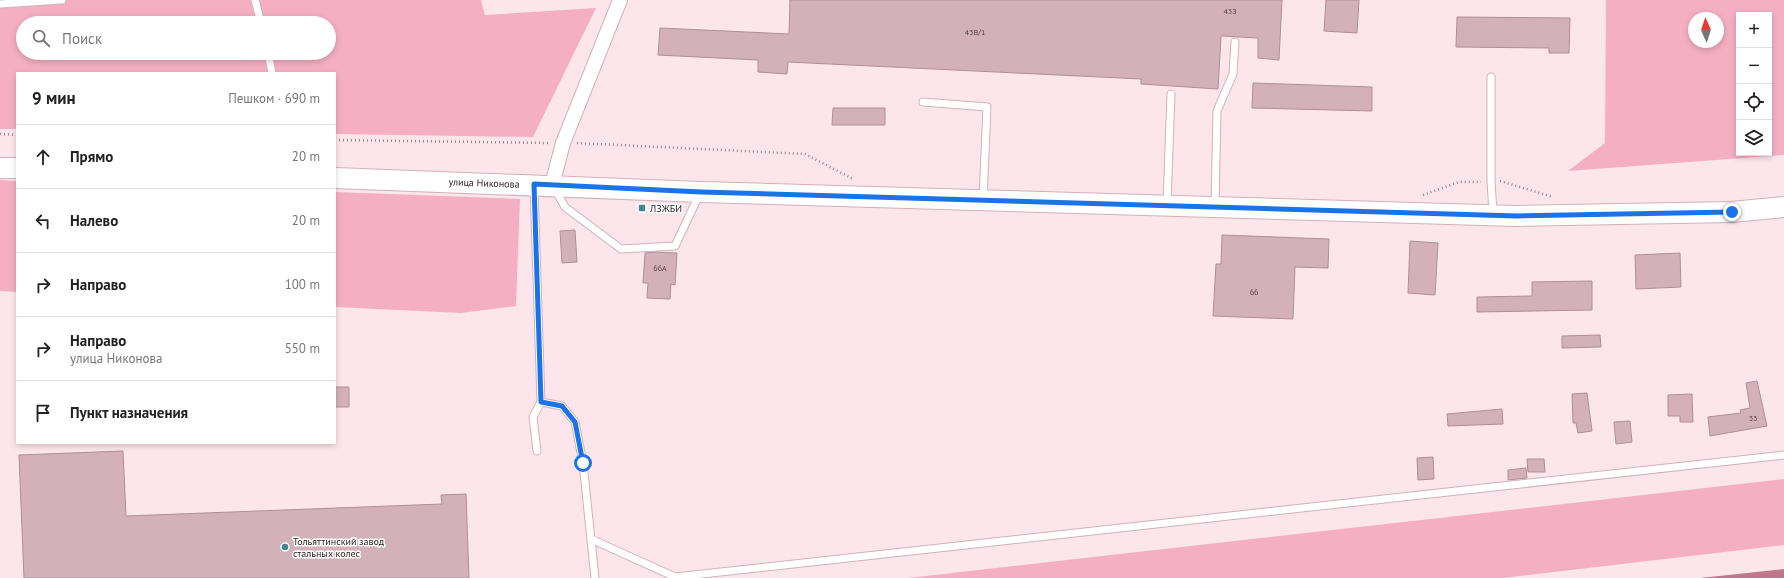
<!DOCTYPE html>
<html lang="ru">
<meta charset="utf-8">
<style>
body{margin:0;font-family:"PT Sans",sans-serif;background:#f6f6f6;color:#222}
.controls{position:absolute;right:12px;top:12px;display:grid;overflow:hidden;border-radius:0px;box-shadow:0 2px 6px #0003}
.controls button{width:36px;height:36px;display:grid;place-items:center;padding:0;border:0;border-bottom:1px solid #e0e0e0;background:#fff;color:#222;font:20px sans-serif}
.compass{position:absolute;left:1688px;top:12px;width:36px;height:36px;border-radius:50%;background:#fff;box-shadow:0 2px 6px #0003;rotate:357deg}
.stop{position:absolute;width:12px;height:12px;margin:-9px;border:3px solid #1a73e8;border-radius:50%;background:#fff}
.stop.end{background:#1a73e8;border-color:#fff;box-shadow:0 1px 4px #0008}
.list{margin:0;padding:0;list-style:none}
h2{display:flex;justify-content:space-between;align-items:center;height:52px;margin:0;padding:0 16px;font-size:17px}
h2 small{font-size:13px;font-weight:400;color:#767676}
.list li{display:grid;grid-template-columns:26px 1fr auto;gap:12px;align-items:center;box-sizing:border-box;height:64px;padding:0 16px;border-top:1px solid #e0e0e0}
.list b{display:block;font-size:15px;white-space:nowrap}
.list p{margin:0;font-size:13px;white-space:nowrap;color:#767676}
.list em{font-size:13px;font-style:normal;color:#767676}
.icon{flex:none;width:22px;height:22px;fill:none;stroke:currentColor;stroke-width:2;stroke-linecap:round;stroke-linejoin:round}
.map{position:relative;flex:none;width:1784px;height:578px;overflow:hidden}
.search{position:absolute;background:#fff;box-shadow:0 2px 6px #0003;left:16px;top:16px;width:320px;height:44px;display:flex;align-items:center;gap:10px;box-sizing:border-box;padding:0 14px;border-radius:22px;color:#767676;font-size:15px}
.panel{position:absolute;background:#fff;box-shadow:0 2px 6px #0003;left:16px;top:72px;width:320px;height:372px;border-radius:0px}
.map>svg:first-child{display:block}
.green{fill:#f4afc3;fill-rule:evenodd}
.water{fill:#be778c}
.building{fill:#d3b1ba;stroke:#b08e97}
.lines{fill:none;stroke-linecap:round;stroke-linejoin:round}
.service-casing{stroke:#d3b0ba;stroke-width:9}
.minor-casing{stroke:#d3b0ba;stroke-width:16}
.secondary-casing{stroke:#d3b0ba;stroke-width:22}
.path{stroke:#958488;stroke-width:2.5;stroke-dasharray:1 3;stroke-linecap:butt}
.service{stroke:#fff;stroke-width:7}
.minor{stroke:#fff;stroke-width:14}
.secondary{stroke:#fff;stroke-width:20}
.route{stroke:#1a73e8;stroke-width:5}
.poi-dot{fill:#408591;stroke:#fff;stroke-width:1.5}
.labels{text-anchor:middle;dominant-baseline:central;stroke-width:3;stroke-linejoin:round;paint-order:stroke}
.number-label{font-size:8px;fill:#514044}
.street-label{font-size:10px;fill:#261a1d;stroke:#fff}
.poi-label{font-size:10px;fill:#261a1d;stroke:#fff;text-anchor:start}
</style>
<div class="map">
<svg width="1784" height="578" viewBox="0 0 1784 578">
<rect width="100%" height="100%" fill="#fce6eb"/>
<path class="green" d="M0 0H481L485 15 596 8 533 137 335 134V73H17V129H0ZM23 23H329V53H23Z
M1606 0H1784V155L1568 171 1605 143ZM1739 15H1769V153H1739ZM1694 18H1718V42H1694Z
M0 180 17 181V292L0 291Z
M335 192 520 199 516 306 461 313 335 307Z
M1784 479V545L1503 578H908Z"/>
<path class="water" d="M1784 569V578H1700Z"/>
<path class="building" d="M790 0H1282L1279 60 1258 58V38L1221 36 1218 89 1141 84V79L788 62 787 74 758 72V60L658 55 660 28 789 34Z
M1326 0H1359L1357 33 1324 31Z
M1457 17 1570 18 1569 53H1549V48L1456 47Z
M1253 83 1372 87V111L1252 108Z
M833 108H885V125H832Z
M575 230 577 262 562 263 560 231Z
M1222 235 1329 239 1328 268 1295 267 1293 319 1213 316 1216 264H1221Z
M1410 241 1438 243 1435 295 1408 293Z
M656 252 677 253 675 285 671 284 670 299 647 298 648 283H643L645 253Z
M1680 253 1681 287 1636 289 1635 255Z
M1592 281V310L1477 312V297L1532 296V282Z
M1600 335 1601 347 1562 348V336Z
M1757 381 1767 426 1710 436 1708 417 1741 413 1740 410 1750 408 1746 383Z
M335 387H349V407H335Z
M1587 393 1592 431 1578 433 1576 423H1573L1572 394Z
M1692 394 1693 422H1680V416H1668V395Z
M1502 409 1503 424 1448 426 1447 414Z
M1630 421 1632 442 1616 444 1614 422Z
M123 451 126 516 442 504 441 495 466 494 469 578H24L19 455Z
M1433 457 1434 479 1418 480 1417 458Z
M1527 459H1544L1545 472H1528Z
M1526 468 1527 478 1508 480V470Z"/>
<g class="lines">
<defs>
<path id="service" d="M255 0 261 23
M0 4 62 0
M268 53 272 73
M1491 77V181L1493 213
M923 102 987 107 983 200
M534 186 541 402 533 417 537 451
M555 189 565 207 621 249 675 246 700 193
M1167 203 1171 94
M1215 207 1217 111 1233 74 1235 42
M541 402 562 406 575 422 583 463 595 578
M591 539 675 577 1784 455"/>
<path id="minor" d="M552 185 563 143 620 0"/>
<path id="secondary" d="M0 168H17
M335 178 701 192 1517 216 1732 212 1784 207"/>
</defs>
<use href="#service" class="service-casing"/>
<use href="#minor" class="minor-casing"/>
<use href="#secondary" class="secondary-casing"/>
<path class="path" d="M0 134 17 135
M335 140 550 143
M577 143 805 154 853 179
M1500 181 1553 197
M1423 195 1459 182H1481"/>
<use href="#service" class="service"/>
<use href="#minor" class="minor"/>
<use href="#secondary" class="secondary"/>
</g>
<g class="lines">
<path class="route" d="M583 463 575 422 562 406 541 402 534 184 701 192 1517 216 1732 212"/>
</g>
<g class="poi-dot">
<rect x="638" y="204" width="8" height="8" rx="2"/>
<circle cx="285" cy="547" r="4"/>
</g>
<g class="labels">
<g class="number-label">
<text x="1230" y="11">43З</text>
<text x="975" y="32">43В/1</text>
<text x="660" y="268">66А</text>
<text x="1254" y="292">66</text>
<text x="1753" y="418">33</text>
</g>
<g class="street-label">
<text transform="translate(484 183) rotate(2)">улица Никонова</text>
</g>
<g class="poi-label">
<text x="650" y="208">ЛЗЖБИ</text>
<text x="293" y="541">Тольяттинский завод<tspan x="293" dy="12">стальных колес</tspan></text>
</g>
</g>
</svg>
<div class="controls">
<button>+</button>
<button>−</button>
<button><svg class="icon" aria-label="locate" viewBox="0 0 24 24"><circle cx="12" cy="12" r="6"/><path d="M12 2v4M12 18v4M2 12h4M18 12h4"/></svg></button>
<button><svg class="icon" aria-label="layers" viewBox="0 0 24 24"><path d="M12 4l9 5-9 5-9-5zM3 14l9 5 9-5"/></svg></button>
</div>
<svg class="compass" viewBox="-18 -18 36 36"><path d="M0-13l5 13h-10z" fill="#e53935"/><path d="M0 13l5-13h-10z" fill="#767676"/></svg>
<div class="stop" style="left:583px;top:463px"></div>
<div class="stop end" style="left:1732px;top:212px"></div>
<div class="search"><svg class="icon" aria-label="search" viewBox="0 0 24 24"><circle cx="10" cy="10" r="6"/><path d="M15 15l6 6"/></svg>Поиск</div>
<section class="panel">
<h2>9 мин<small>Пешком · 690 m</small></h2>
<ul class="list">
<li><svg class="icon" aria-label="ahead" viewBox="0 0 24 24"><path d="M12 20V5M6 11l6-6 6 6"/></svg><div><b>Прямо</b></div><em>20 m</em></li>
<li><svg class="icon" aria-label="left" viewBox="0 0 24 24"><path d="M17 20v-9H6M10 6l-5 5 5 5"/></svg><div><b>Налево</b></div><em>20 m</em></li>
<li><svg class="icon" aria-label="right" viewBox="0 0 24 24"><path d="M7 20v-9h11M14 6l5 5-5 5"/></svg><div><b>Направо</b></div><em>100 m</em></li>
<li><svg class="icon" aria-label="right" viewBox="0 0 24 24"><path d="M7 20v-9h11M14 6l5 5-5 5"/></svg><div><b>Направо</b><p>улица Никонова</p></div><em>550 m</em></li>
<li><svg class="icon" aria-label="arrive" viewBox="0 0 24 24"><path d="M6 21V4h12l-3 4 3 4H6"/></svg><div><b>Пункт назначения</b></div></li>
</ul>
</section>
</div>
